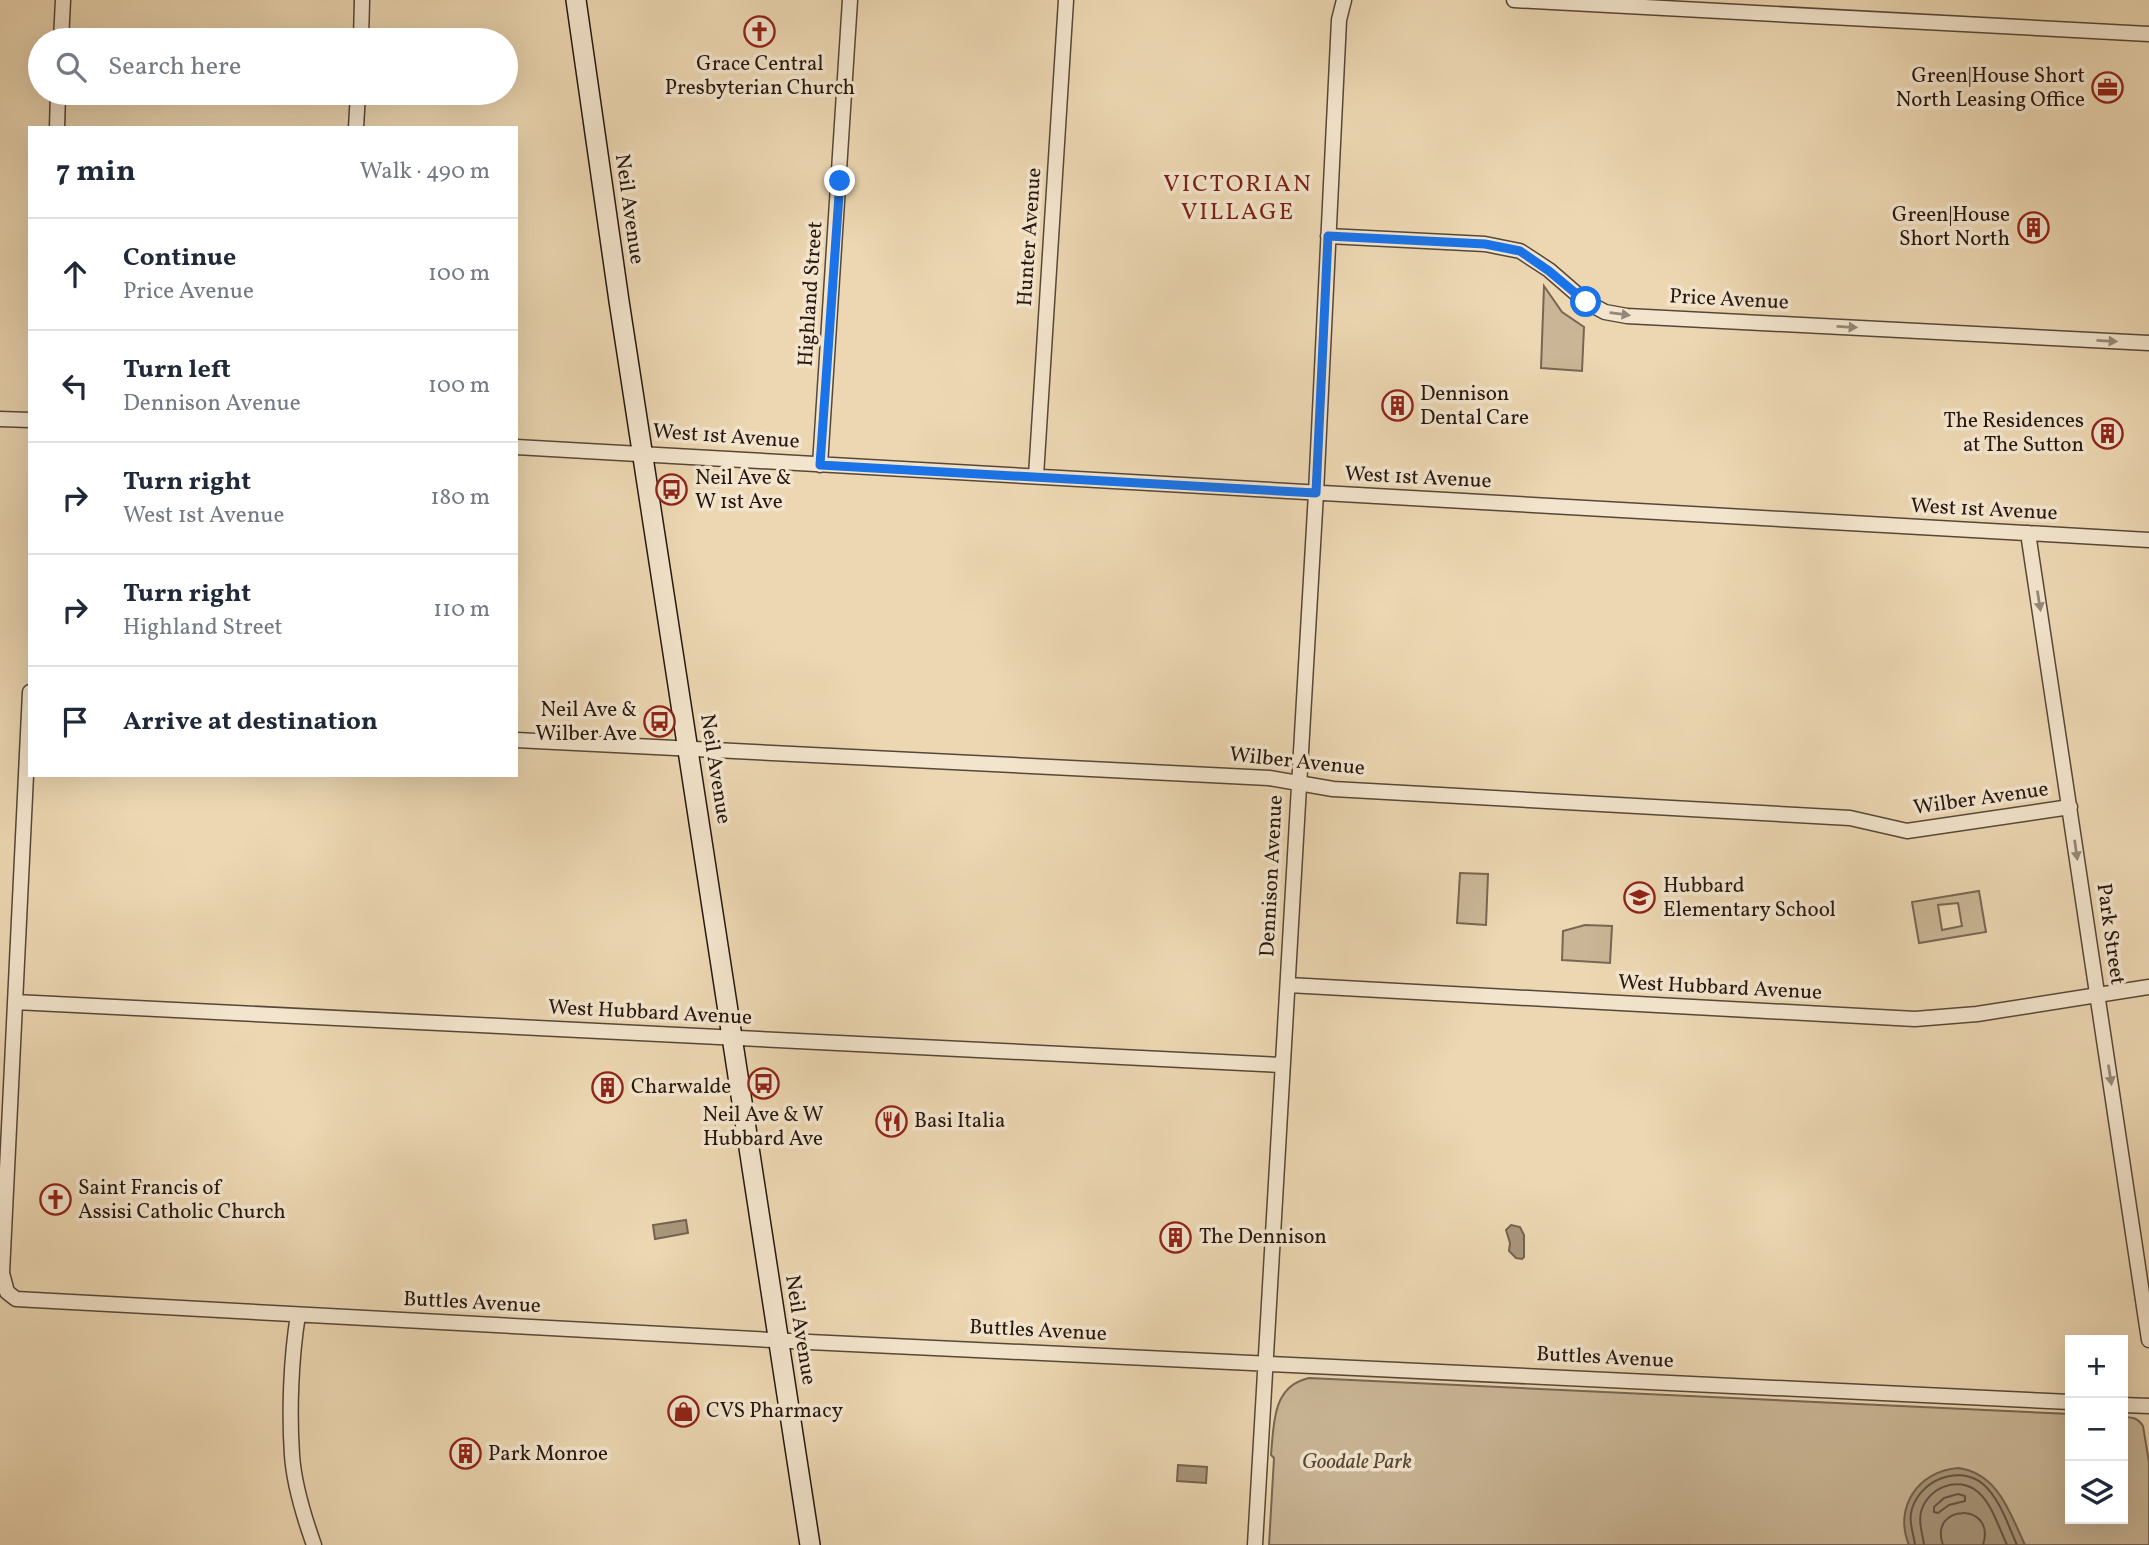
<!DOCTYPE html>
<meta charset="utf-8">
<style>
body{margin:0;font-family:Vollkorn,serif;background:#f6f6f7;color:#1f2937}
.controls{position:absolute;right:21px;bottom:21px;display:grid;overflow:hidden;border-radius:0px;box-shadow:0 7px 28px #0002}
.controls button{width:63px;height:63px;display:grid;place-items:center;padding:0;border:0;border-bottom:2px solid #e0e1e3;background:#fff;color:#1f2937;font:35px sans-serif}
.stop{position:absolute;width:21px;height:21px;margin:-16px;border:5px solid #1a73e8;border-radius:50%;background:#fff}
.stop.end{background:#1a73e8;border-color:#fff;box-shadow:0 2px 7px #0008}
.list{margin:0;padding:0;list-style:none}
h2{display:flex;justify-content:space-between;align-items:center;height:91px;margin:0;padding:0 28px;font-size:30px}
h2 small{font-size:23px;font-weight:400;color:#747a83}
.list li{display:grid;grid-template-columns:46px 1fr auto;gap:21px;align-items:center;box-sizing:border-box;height:112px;padding:0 28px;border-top:2px solid #e0e1e3}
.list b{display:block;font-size:26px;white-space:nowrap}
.list p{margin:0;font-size:23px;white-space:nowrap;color:#747a83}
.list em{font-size:23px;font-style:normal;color:#747a83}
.icon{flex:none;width:38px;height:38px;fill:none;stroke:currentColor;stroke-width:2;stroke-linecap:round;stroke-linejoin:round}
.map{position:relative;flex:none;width:2149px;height:1545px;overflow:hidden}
.search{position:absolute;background:#fff;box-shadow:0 7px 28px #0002;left:28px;top:28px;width:490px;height:77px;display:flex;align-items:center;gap:18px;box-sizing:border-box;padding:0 24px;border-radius:38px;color:#747a83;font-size:26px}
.panel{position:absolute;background:#fff;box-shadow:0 7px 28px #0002;left:28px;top:126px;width:490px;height:651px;border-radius:0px}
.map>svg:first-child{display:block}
.green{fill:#cab696;stroke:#786653;stroke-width:2;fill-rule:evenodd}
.water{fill:#a8967b;stroke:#746350;stroke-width:2}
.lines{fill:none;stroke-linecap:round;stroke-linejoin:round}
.shore{stroke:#665646;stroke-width:2}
.street-casing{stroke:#574738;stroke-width:17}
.secondary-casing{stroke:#251710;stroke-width:22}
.street{stroke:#f3e5cd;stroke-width:14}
.secondary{stroke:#f3e5cd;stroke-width:19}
.oneway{fill:#968878}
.route{stroke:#1a73e8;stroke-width:9}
.labels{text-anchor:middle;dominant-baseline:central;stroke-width:7;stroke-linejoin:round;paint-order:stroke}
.poi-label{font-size:21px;fill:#251710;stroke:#f3e5cd;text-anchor:start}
.street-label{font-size:21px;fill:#251710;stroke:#f3e5cd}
.park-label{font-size:21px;font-style:italic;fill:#574738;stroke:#f3e5cd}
.quarter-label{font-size:24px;letter-spacing:2px;fill:#7a1f14;stroke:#f3e5cd}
</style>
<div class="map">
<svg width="2149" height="1545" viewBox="0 0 2149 1545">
<rect width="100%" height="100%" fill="#ecd7b2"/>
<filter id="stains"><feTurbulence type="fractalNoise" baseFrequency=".00286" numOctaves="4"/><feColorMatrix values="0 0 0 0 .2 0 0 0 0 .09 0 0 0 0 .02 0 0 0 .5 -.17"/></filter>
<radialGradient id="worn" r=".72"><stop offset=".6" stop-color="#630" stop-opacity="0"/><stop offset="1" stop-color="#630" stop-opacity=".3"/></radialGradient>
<path class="green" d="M1544 286 1562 312 1584 327 1582 371 1541 368Z
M1460 873 1488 874 1486 925 1457 923Z
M1979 891 1986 932 1919 943 1912 902ZM1958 903 1962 926 1942 930 1938 905Z
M1585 925 1612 926 1610 963 1562 960 1563 931Z
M1309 1378 2070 1414V1519H2123V1417C2132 1417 2138 1418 2143 1426L2149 1462V1545H1269L1274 1458 1271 1455C1274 1424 1272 1386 1309 1378Z"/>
<path class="water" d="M686 1220 688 1233 655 1239 653 1225Z
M1511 1225 1520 1227 1524 1235V1257L1522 1259 1516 1258 1509 1251 1510 1243 1506 1230Z
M1178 1465 1207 1467 1206 1483 1177 1481Z
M1958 1468C1998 1473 2010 1513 2025 1545H1909C1893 1507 1919 1471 1958 1468Z"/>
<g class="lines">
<path class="shore" d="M1958 1494 1965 1496V1501L1949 1505 1938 1513 1934 1512V1507L1944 1498Z
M1915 1545C1914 1535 1909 1524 1911 1513 1917 1482 1957 1463 1983 1484 2000 1499 2008 1525 2017 1545
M1924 1545C1923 1534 1918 1524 1921 1512 1927 1488 1958 1475 1978 1492 1992 1504 1999 1528 2007 1545
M1943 1545C1928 1503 1997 1502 1983 1545"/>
<defs>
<path id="street" d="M1514 0 2149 34
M61 40 63 0
M361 40 362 0
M57 128 58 93
M356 128 358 93
M1328 236 1485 244 1520 251 1549 270 1586 302 1605 312 1627 316 2149 343
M0 419 30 420
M516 447 2149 540
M820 465 850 0
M1036 476 1066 0
M2028 533 2149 1340
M30 692 2 1273 7 1292 16 1299 809 1342 2070 1402
M516 740 1269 778 1333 789 1850 818 1907 831 2070 807
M1288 985 1915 1019 1977 1014 2149 987
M15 1002 1282 1065
M298 1315C291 1358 289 1411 292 1455 294 1485 304 1517 314 1545
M2123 1405 2149 1406
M1255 1545 1316 493 1339 20 1344 0"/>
<path id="secondary" d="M576 0 619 301 810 1545"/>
</defs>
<use href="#street" class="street-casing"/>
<use href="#secondary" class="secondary-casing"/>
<use href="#street" class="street"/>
<use href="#secondary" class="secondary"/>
</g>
<defs><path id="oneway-solid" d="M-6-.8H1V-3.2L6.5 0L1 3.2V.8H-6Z" transform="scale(1.75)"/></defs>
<g class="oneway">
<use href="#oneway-solid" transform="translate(1620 314) rotate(7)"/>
<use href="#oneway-solid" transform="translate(1847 327) rotate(3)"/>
<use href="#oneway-solid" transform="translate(2107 341) rotate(3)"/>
<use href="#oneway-solid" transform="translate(2039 601) rotate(81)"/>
<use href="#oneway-solid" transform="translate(2076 850) rotate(82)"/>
<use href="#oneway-solid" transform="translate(2110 1075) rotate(81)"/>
</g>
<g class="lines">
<path class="route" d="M840 181 820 465 1316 493 1328 236 1485 244 1520 251 1549 271 1586 302"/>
</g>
<defs>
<symbol id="church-ring" viewBox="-11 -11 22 22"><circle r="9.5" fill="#f3e5cd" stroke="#8f2418" stroke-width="1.5"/><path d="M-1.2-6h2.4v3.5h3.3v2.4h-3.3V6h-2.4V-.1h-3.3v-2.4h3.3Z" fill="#8f2418"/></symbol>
<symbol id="office-ring" viewBox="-11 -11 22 22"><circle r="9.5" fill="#f3e5cd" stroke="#8f2418" stroke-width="1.5"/><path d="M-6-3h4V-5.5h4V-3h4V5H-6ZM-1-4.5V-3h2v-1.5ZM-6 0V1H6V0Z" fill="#8f2418"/></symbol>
<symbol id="building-ring" viewBox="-11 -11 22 22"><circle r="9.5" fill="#f3e5cd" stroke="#8f2418" stroke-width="1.5"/><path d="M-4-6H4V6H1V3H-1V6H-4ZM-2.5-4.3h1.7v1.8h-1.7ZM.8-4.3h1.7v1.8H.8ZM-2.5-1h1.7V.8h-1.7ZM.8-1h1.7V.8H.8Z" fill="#8f2418"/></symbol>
<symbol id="bus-ring" viewBox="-11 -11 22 22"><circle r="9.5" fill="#f3e5cd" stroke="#8f2418" stroke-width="1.5"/><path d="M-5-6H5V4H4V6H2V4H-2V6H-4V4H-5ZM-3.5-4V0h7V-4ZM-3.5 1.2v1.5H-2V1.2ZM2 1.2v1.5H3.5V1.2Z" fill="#8f2418"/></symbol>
<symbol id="school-ring" viewBox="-11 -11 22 22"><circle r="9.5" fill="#f3e5cd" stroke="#8f2418" stroke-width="1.5"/><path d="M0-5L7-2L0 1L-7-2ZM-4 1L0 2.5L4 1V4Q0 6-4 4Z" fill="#8f2418"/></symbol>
<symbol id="restaurant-ring" viewBox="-11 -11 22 22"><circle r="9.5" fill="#f3e5cd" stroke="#8f2418" stroke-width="1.5"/><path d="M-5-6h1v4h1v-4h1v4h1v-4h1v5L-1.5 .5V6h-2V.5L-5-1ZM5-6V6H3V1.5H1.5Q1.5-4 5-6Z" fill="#8f2418"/></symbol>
<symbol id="shop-ring" viewBox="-11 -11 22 22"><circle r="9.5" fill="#f3e5cd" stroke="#8f2418" stroke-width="1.5"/><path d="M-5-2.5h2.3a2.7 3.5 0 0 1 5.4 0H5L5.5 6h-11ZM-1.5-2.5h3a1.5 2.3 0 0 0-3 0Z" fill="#8f2418"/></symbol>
</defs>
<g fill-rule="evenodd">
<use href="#church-ring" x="742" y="14" width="35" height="35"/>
<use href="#office-ring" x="2090" y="70" width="35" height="35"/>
<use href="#building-ring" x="2016" y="210" width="35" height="35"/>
<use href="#building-ring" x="1380" y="388" width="35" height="35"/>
<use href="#building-ring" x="2090" y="416" width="35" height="35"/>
<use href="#bus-ring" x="654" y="472" width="35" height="35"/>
<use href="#bus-ring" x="642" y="704" width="35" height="35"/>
<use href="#school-ring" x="1622" y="880" width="35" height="35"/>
<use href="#bus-ring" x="746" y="1066" width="35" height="35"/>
<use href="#building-ring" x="590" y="1070" width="35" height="35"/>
<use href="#restaurant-ring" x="874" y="1104" width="35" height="35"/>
<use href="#church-ring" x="38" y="1182" width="35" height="35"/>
<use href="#building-ring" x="1158" y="1220" width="35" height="35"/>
<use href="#shop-ring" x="666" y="1394" width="35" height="35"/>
<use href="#building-ring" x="448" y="1436" width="35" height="35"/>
</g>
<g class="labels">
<g class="poi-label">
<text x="760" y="64" text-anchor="middle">Grace Central<tspan x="760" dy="24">Presbyterian Church</tspan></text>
<text x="2085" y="76" text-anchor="end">Green|House Short<tspan x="2085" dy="24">North Leasing Office</tspan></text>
<text x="2010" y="215" text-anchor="end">Green|House<tspan x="2010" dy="24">Short North</tspan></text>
<text x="1420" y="394">Dennison<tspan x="1420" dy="24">Dental Care</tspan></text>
<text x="2084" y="421" text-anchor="end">The Residences<tspan x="2084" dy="24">at The Sutton</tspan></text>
<text x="695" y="478">Neil Ave &amp;<tspan x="695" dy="24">W 1st Ave</tspan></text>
<text x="637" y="710" text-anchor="end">Neil Ave &amp;<tspan x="637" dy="24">Wilber Ave</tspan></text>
<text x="1663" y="886">Hubbard<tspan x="1663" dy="24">Elementary School</tspan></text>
<text x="631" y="1087">Charwalde</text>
<text x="763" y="1115" text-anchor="middle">Neil Ave &amp; W<tspan x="763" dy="24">Hubbard Ave</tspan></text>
<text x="914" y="1121">Basi Italia</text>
<text x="78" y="1188">Saint Francis of<tspan x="78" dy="24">Assisi Catholic Church</tspan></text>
<text x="1199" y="1237">The Dennison</text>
<text x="706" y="1411">CVS Pharmacy</text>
<text x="488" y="1454">Park Monroe</text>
</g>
<g class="street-label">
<text transform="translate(629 209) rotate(82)">Neil Avenue</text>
<text transform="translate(1030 237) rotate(-86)">Hunter Avenue</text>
<text transform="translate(811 294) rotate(-86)">Highland Street</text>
<text transform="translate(1729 300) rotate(3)">Price Avenue</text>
<text transform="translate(726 437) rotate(4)">West 1st Avenue</text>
<text transform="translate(1418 478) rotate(3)">West 1st Avenue</text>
<text transform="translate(1984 510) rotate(3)">West 1st Avenue</text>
<text transform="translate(1297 762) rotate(6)">Wilber Avenue</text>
<text transform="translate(715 769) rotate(81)">Neil Avenue</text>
<text transform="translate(1981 799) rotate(-8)">Wilber Avenue</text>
<text transform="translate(1272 876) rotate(-87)">Dennison Avenue</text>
<text transform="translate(2110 934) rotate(82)">Park Street</text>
<text transform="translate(1720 988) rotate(3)">West Hubbard Avenue</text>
<text transform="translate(650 1013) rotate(3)">West Hubbard Avenue</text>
<text transform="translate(472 1303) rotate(3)">Buttles Avenue</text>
<text transform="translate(800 1330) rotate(81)">Neil Avenue</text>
<text transform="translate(1038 1331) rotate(3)">Buttles Avenue</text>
<text transform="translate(1605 1358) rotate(3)">Buttles Avenue</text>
</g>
<g class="park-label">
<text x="1357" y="1462">Goodale Park</text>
</g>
<g class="quarter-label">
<text x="1238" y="185">VICTORIAN<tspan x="1238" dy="28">VILLAGE</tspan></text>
</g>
</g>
<rect width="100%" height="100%" filter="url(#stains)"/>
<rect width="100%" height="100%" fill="url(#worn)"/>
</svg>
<div class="controls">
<button>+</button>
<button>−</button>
<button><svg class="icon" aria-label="layers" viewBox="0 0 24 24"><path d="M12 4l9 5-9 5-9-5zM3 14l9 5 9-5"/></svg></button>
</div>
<div class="stop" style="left:1586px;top:302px"></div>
<div class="stop end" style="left:840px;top:181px"></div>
<div class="search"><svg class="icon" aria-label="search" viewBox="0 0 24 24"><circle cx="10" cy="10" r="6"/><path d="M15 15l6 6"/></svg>Search here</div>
<section class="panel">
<h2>7 min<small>Walk · 490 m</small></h2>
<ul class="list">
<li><svg class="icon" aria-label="ahead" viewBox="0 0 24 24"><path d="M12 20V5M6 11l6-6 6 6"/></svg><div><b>Continue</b><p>Price Avenue</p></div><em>100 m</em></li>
<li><svg class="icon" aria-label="left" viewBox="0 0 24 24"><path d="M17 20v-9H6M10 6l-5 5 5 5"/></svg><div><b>Turn left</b><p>Dennison Avenue</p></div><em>100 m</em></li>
<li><svg class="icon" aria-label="right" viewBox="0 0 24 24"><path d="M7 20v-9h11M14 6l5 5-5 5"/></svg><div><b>Turn right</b><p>West 1st Avenue</p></div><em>180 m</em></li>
<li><svg class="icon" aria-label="right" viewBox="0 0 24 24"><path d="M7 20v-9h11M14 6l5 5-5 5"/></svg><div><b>Turn right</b><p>Highland Street</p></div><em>110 m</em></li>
<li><svg class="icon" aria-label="arrive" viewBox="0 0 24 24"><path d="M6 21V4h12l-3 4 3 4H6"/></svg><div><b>Arrive at destination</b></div></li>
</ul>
</section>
</div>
